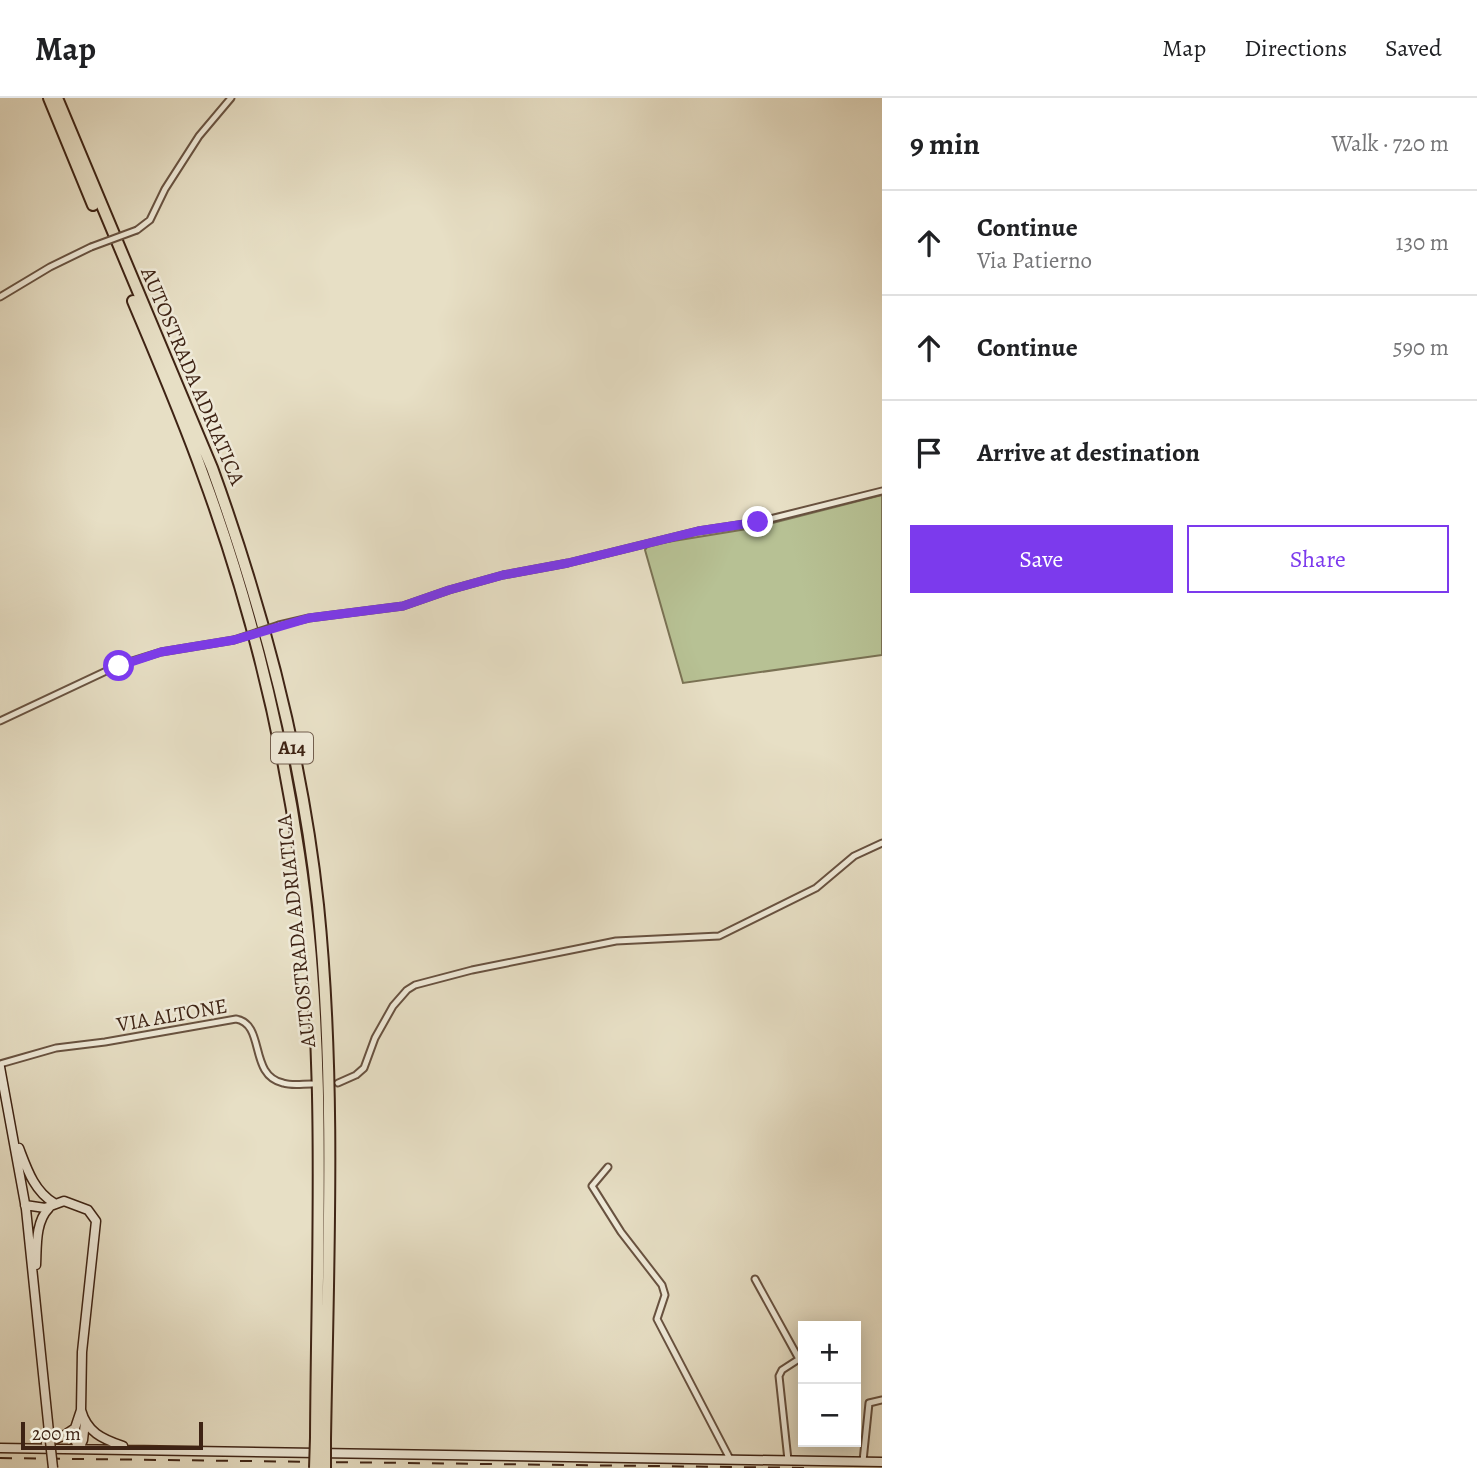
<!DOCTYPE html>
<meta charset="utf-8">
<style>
body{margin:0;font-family:Alegreya,serif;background:#f6f6f6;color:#202124}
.controls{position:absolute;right:21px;bottom:21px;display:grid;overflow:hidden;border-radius:0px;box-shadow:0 4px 18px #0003}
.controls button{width:63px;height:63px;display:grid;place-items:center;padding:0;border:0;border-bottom:2px solid #e0e0e0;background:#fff;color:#202124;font:35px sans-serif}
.scale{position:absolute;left:21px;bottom:18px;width:182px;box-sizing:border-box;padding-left:7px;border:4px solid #3e2314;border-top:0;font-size:19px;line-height:24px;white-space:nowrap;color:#3e2314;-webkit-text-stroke:5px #efead9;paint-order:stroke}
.stop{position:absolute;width:21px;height:21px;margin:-16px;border:5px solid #7c3aed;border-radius:50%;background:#fff}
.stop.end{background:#7c3aed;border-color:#fff;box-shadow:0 2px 7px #0008}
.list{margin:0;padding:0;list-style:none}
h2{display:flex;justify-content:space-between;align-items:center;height:91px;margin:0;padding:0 28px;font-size:30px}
h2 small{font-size:23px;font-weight:400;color:#757577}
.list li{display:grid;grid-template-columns:46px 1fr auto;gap:21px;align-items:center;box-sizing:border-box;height:105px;padding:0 28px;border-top:2px solid #e0e0e0}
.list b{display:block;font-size:26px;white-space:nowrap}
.list p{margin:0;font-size:23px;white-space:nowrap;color:#757577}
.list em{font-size:23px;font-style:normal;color:#757577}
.actions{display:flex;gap:14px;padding:21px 28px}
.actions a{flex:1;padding:16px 0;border:2px solid #7c3aed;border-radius:0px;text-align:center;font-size:24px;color:#7c3aed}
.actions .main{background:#7c3aed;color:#fff}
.icon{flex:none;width:38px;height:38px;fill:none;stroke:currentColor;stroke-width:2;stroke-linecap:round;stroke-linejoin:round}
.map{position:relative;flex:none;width:882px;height:1370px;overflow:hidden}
header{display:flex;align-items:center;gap:42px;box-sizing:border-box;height:98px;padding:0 35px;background:#fff;border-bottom:2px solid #e0e0e0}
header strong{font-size:33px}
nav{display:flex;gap:38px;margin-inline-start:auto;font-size:24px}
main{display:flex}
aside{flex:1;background:#fff}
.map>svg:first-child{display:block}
.green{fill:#b7c194;stroke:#7a7254;stroke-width:2}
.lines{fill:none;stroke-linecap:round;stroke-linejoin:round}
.street-casing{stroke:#685240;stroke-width:9}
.secondary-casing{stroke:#3e2314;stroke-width:11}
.highway-casing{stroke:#3e2314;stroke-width:14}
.street{stroke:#efead9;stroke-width:5}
.secondary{stroke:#efead9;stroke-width:8}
.highway{stroke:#e7dfc5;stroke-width:10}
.rail{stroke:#3e2314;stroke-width:2;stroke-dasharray:12 12;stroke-linecap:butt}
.street-bridge-casing{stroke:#685240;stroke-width:9;stroke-linecap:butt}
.secondary-bridge-casing{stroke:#3e2314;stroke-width:11;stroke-linecap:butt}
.highway-bridge-casing{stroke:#3e2314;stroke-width:14;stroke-linecap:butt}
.street-bridge{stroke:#efead9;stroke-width:5}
.secondary-bridge{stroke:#efead9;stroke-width:8}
.highway-bridge{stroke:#e7dfc5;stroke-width:10}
.route{stroke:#7c3aed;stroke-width:9}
.labels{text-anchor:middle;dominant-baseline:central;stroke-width:5;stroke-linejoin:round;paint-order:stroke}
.shield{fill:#efead9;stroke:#735f4f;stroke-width:2}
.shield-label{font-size:19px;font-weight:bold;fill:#3e2314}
.street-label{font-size:21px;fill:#3e2314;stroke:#efead9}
</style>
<header>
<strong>Map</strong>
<nav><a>Map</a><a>Directions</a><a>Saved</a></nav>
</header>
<main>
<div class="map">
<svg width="882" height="1370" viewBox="0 0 882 1370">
<rect width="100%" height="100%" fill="#e7dfc5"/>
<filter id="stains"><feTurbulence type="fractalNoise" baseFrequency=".00286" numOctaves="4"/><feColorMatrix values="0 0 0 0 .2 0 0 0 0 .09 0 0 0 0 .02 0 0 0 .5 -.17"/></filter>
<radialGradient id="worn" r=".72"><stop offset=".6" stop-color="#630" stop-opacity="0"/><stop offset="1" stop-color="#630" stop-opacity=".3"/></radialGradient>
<path class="green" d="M882 397V557L683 585 645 452 649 447 753 430Z"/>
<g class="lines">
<defs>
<path id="street" d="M137 132 150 122 165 91 199 38 231 0
M0 199 50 169 91 149
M279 527 309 520 403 508 449 492 503 477 568 465 698 433 758 424 882 393
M0 623 119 567 161 554 234 542
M0 966 56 950 105 944 236 921C266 926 248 977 283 985 292 988 302 986 312 986
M338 985 356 977 364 970 375 940 393 908 407 892 415 887 472 872 616 843 719 838 816 790 854 758 882 745
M608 1069 592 1088 621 1134 662 1187 665 1197 657 1221 730 1361
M755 1181 799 1261 782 1272 779 1278 788 1362
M863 1363 869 1305 882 1302"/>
<path id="secondary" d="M0 969 26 1111 49 1334
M19 1050C27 1071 34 1093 54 1105
M25 1107 45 1110 64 1103 88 1112 96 1123 82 1254 81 1312 75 1330V1342L79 1351
M36 1167C37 1149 35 1124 49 1110
M81 1312C87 1334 102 1341 123 1348
M46 1345 63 1338 75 1330
M0 1350 882 1364
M79 1351 83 1342 85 1324"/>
<path id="highway" d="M49 0 93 107
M57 0 212 370C263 511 302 658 318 807 336 984 328 1163 325 1341
M133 203C157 260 182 318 203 377 248 499 280 627 299 756 328 949 317 1146 316 1340"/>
</defs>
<use href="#street" class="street-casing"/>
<use href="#secondary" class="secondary-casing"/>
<use href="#highway" class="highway-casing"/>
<use href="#street" class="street"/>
<use href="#secondary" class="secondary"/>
<use href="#highway" class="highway"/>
<path class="rail" d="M0 1360 813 1370"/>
<defs>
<path id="street-bridge" d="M91 149 137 132
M234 542 279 527"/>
<path id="secondary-bridge" d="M49 1334 53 1370"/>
<path id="highway-bridge" d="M325 1341V1370
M315 1370 316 1340"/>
</defs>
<use href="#street-bridge" class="street-bridge-casing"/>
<use href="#secondary-bridge" class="secondary-bridge-casing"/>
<use href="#highway-bridge" class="highway-bridge-casing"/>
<use href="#street-bridge" class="street-bridge"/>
<use href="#secondary-bridge" class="secondary-bridge"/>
<use href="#highway-bridge" class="highway-bridge"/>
</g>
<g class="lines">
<path class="route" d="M119 568 161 554 234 542 309 520 403 508 449 492 503 477 568 465 698 433 758 424"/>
</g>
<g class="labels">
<rect class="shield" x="271" y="634.5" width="42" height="31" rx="5"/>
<g class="shield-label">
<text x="292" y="650">A14</text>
</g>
<g class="street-label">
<text transform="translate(193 278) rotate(67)">AUTOSTRADA ADRIATICA</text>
<text transform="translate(296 833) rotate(-96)">AUTOSTRADA ADRIATICA</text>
<text transform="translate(172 917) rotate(-10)">VIA ALTONE</text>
</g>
</g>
<rect width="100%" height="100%" filter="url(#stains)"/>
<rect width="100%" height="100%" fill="url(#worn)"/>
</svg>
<div class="controls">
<button>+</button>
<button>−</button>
</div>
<div class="scale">200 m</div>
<div class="stop" style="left:119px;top:568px"></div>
<div class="stop end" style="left:758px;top:424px"></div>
</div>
<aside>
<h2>9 min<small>Walk · 720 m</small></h2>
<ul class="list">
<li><svg class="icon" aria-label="ahead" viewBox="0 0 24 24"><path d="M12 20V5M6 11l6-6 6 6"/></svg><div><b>Continue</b><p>Via Patierno</p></div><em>130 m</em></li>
<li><svg class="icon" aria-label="ahead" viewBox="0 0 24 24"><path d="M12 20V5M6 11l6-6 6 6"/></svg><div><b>Continue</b></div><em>590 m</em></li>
<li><svg class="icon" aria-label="arrive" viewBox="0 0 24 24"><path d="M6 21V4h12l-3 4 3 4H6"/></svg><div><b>Arrive at destination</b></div></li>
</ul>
<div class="actions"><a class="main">Save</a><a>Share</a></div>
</aside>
</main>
